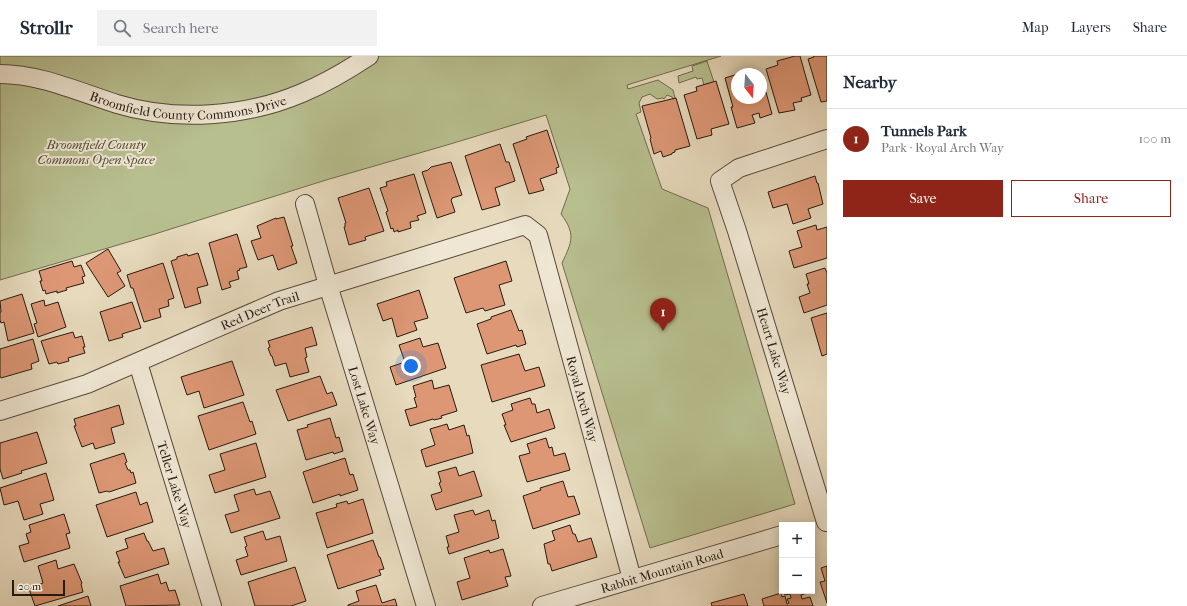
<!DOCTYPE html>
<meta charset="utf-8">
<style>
body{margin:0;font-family:"IM FELL French Canon",serif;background:#f2f2f3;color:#1f2937}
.controls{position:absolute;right:12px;bottom:12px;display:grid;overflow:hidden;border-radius:0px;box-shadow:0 2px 10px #0003}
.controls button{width:36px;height:36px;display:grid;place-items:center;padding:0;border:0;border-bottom:1px solid #e0e1e3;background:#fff;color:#1f2937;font:20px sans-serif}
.compass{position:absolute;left:731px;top:12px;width:36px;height:36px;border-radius:50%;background:#fff;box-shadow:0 2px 10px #0003;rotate:163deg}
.scale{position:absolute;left:12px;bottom:10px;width:53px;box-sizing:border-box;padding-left:4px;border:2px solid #281a0f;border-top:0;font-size:11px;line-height:14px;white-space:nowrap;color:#281a0f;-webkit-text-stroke:3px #efe7d4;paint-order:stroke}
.you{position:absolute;left:411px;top:310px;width:14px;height:14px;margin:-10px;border:3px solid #fff;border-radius:50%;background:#1a73e8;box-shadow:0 0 0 6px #1a73e833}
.badge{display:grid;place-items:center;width:26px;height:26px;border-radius:50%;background:#8f2418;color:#fff;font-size:13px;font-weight:700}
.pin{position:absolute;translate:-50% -33px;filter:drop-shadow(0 1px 2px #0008)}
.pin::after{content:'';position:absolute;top:21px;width:14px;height:12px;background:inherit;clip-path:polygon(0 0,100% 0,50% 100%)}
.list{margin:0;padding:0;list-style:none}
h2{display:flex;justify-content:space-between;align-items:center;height:52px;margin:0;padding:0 16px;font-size:17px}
h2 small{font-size:13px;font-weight:400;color:#747a83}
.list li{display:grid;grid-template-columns:26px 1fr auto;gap:12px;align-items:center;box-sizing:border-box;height:60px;padding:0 16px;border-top:1px solid #e0e1e3}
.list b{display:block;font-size:15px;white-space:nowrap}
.list p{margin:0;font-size:13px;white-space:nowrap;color:#747a83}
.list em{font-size:13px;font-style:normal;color:#747a83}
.actions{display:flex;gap:8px;padding:12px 16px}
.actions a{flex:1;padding:9px 0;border:1px solid #8f2418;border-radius:0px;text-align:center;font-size:14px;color:#8f2418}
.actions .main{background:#8f2418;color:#fff}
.icon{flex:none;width:22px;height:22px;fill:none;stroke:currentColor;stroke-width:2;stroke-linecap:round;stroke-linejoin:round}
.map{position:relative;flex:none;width:827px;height:550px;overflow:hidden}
header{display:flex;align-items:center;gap:24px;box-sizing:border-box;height:56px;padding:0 20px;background:#fff;border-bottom:1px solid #e0e1e3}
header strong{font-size:19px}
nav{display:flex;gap:22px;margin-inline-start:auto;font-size:14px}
.search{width:280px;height:36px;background:#f2f2f3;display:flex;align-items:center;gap:10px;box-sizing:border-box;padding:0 14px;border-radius:0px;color:#747a83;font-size:15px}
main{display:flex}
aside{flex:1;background:#fff}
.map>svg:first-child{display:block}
.green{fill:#b8bf8f;stroke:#706c4f}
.building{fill:#dd9775;stroke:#281a0f}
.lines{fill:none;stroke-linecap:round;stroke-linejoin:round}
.street-casing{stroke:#584a3a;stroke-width:20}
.street{stroke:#efe7d4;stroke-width:18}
.labels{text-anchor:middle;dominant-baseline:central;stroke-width:4;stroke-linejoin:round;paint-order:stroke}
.street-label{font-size:13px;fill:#281a0f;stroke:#efe7d4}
.park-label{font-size:13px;font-style:italic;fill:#534c35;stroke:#efe7d4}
</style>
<header>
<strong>Strollr</strong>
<div class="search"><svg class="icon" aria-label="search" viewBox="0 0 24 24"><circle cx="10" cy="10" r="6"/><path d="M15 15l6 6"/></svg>Search here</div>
<nav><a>Map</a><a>Layers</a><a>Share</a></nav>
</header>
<main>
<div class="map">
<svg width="827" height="550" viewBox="0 0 827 550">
<rect width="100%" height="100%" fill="#e7dabd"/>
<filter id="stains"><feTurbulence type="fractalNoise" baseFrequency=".005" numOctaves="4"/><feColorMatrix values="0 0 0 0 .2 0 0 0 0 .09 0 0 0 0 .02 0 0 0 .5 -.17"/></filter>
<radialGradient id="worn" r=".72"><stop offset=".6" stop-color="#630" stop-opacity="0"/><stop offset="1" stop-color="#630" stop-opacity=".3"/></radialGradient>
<path class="green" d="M0 0H721L627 29 628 33 658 24 673 34 675 42 673 43 672 41 667 39 664 43 663 42 657 43 650 38 642 41 639 47 641 56 636 58 662 133 708 152 795 448 650 492 562 207C572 186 576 178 561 158L570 133 546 59 447 89 326 124 155 178 0 224Z
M707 5 714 26 704 29 702 22 697 23 696 21 679 27 678 20 693 15 692 10Z"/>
<path class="building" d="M795 0H800L811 39 801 42 802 45 793 47 795 54 779 57 766 13 778 9 777 5Z
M813 0H827V45L821 46 808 3 814 1Z
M754 13 756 18H737V42H761V36V38L766 36 772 58 760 62 759 57 752 59 755 67 737 72 731 51H733L725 22Z
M716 25 729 68 711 73 712 79 697 83 684 39 697 35 696 31Z
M676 42 690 90 675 94V96L672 97V98L663 101 661 95 654 98 650 83 651 82 642 50Z
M547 74 559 111 556 112 557 117 540 123 544 134 529 138 513 88 527 83 526 81Z
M500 88 506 106H509L515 125 495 132 500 149 482 154 465 100Z
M451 106 462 139 452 142V143L451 144 455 156 437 162 422 116 428 114 431 111Z
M414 118 426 157 417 160 419 164 410 166 411 172 398 176V174L394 176 393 172 391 173 386 156 388 155 380 132 387 130 386 126Z
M815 120 817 127H818L823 148 808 153 811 162 793 168 787 148 773 152 768 136Z
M369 132 384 175 365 181 366 184 349 189 344 171H345V167H346L338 142Z
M284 161 293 190H291L297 207 278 214 273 199 258 204 251 185 261 182 257 170 276 162V163Z
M816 169 817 174 827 171V202L794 212 789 195 802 191 797 175Z
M237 178 247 211 239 213 240 214 237 215 239 223 229 226 231 231 222 234 209 187Z
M108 193 121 215 117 217 125 230 108 241 86 207Z
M198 197 208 229 197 232 201 247 185 252 171 205 177 203V201L187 198 188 200Z
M72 205 74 211 81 209 85 220 82 221 84 227 66 232 67 234 57 237V235L46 238 45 234 43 235 40 225H42L39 215Z
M506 205 512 225 499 229 505 249 485 255 483 252 466 257 454 222Z
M163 207 174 242 168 244 169 250 159 253 161 261 144 266 133 232H131L127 219Z
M825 212 827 217V249L804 257 799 241 810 237 807 228H809L806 218Z
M419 234 428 262 414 266 417 274 397 281 392 262 383 265 377 248Z
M22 238 34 277 8 285 4 266 1 267 0 264V256H1L0 245Z
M44 244 45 250 58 246 66 271 38 281 34 268 37 267 31 248Z
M132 246 141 272 122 278 123 281 109 285 100 256Z
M511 254 519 275 522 274 526 288 517 291 516 289 487 298 477 268 491 263V261Z
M827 257V298L822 300 811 262Z
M312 271 317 289 305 292 307 301 305 302 309 316 290 321 286 307 275 310 272 300H271L268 292 270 291 268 285Z
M73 276 75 282 82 280 85 291H83L85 297 68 302 69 305 58 308 57 306 49 308 41 285Z
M420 282 423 291 438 287 446 312 396 329 390 311 405 306 399 289Z
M33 283 39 305 31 308 32 313 1 322 0 320V293Z
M519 298 525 315 539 311 545 330 492 346 481 309Z
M232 305 244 339 204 352 199 335 187 339 181 321Z
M320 320 327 338 332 336 337 349 288 365 276 334Z
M432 324 434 333 449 329 457 355 441 360 442 362 434 364 433 363 410 370 405 354 417 351 414 342 416 341 413 330Z
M530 342 532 348H535L537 357 549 353 555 372 511 386 504 369H506L502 358 513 354 511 348Z
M243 346 250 366 252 365 256 378 209 394 198 360Z
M119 349 124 368 111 372 115 387 95 393 93 387 82 391 74 370H76L74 363Z
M330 362 336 382 339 381 343 395 334 398 333 396 306 404 297 374 308 371 307 369Z
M447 368 449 374 464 369 467 380 469 379 473 397 426 411 421 394 435 389 430 373Z
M37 376 47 407 21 415 22 417 3 423 0 413V387Z
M546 382 549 392 552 391 554 400 565 397 570 414 527 426 519 400 530 397 527 388Z
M256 387 266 421 215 437 209 419 225 414 220 398Z
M124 397 127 406 125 407 128 414H130L131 417 133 416 136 427 109 436 107 435 99 437 90 408Z
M345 402 350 419 353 418 358 434 340 440V438L313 447 303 416Z
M456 411 459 420 474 415 482 440 436 454 431 439 441 436 442 435 439 427 441 426 438 416Z
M46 417 54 444 40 448 43 458 24 464 18 445 4 449 0 432Z
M563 425 568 441 574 440 580 458 533 473 523 440 541 434 540 432Z
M254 433 256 439 270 435 280 462 231 477 225 459 239 455 234 439Z
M136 436 140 449 147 446 153 466 107 481 96 449Z
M363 443 373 477 327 492 316 457 337 451 336 448 347 445 348 448Z
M473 454 475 459 489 454 492 465 495 464 499 482 449 498 447 491H449L446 480 459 476 454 459Z
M64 458 70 477 66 478 70 492 24 506 19 490 29 487 26 478 31 476 29 469Z
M570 469 573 478H575L578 486 591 482 597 501 552 515 550 508H548L544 488 555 484 552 475Z
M263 475 266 484 280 480 287 505 241 519 236 504 248 500 245 491 247 490 244 481Z
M144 477 147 485H148L153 495 164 492 169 508 125 522 118 506H120L116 496 128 492 125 483Z
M373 484 379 501H380L384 513 379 514 381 519 338 533 327 499Z
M503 493 511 520 505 521 508 530 462 544 457 526 470 522 464 502 489 494 490 497Z
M56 504 58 513 74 508 82 527 81 528 83 536 35 550 29 533 43 527 38 510Z
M827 510V547L820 526 825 525 821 512Z
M295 511 306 545 291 550H255L248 526Z
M158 518 161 528 166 526 169 535 175 534 180 549 126 550 120 530Z
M376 529 382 547 395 543 397 550H348V549L359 545 356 535Z
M784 535H806L807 537 801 539 802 543 810 541 813 550H764L762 543 781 537 782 541 785 540 787 548 789 547 787 543 791 542 790 538 785 539Z
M744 538 748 550H712L711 547Z
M88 540 91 550H58Z"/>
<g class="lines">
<defs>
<g id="street">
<path id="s1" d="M0 18C40 18 79 36 117 48 176 66 246 61 302 37 326 27 348 14 369 0"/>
<path id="s2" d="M305 148 328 229 426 550"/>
<path id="s3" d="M138 307 212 550"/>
<path id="s4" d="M0 355 87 328 279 245 525 169 538 179 632 523"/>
<path d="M826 466 737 175 720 125 739 112 827 83"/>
<path id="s5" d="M542 550 782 479"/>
</g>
</defs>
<use href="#street" class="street-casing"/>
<use href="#street" class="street"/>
</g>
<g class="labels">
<g class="street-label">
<text stroke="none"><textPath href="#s1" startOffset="193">Broomfield County Commons Drive</textPath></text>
<text stroke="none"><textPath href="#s4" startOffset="279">Red Deer Trail</textPath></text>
<text transform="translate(774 295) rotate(73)">Heart Lake Way</text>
<text stroke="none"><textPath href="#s4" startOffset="744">Royal Arch Way</textPath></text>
<text stroke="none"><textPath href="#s2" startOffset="210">Lost Lake Way</textPath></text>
<text stroke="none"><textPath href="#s3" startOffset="127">Teller Lake Way</textPath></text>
<text stroke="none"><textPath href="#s5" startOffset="125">Rabbit Mountain Road</textPath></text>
</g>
<g class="park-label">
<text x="96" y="88">Broomfield County<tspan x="96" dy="15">Commons Open Space</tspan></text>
</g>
</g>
<rect width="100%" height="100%" filter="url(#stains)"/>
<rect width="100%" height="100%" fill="url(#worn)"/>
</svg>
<div class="controls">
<button>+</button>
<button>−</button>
</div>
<svg class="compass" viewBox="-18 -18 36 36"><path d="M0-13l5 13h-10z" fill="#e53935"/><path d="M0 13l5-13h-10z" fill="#747a83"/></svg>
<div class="scale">20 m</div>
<div class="you"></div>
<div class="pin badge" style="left:663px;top:275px">1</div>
</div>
<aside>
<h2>Nearby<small></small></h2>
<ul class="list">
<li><span class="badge">1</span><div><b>Tunnels Park</b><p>Park · Royal Arch Way</p></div><em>100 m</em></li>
</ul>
<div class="actions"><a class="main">Save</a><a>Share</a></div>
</aside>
</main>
